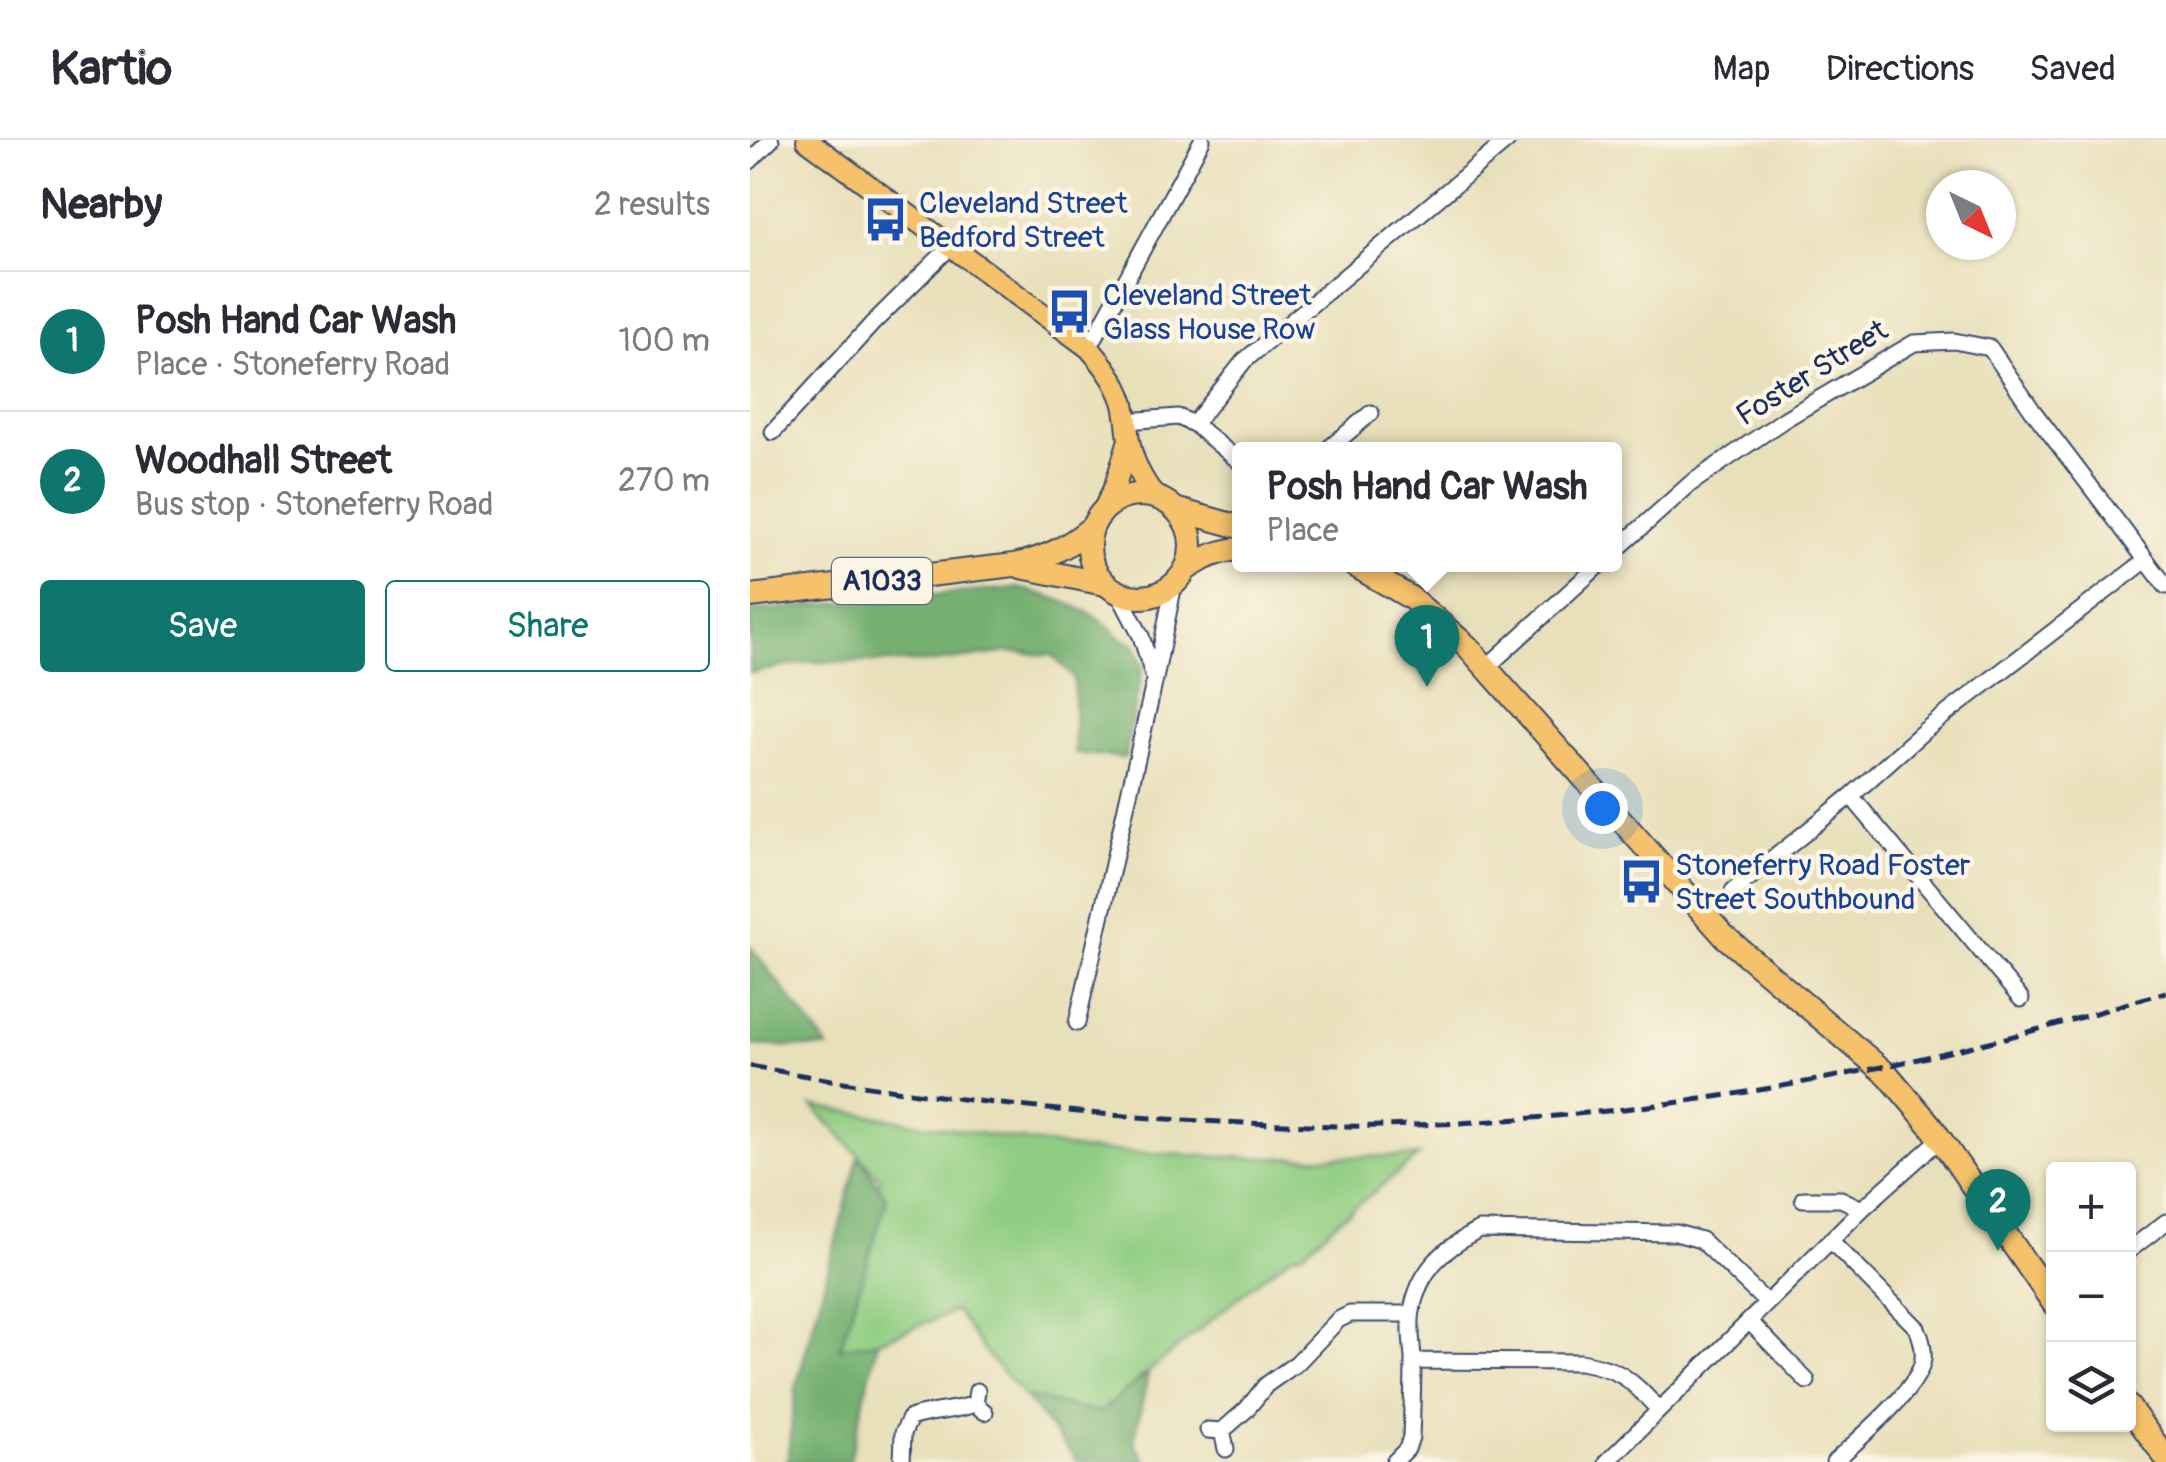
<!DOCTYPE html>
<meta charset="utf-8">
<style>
body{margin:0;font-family:Pangolin,sans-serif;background:#f2f2f3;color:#2b2b33}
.controls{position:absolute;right:30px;bottom:30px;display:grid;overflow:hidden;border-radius:10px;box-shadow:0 2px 8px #0004}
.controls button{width:90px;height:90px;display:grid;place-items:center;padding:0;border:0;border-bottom:2px solid #e1e1e2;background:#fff;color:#2b2b33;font:50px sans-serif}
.compass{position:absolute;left:1176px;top:30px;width:90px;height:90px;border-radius:50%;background:#fff;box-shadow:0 2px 8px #0004;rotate:137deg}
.you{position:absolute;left:852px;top:668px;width:35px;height:35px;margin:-25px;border:8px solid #fff;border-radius:50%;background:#1a73e8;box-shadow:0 0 0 15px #1a73e833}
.badge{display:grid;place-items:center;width:65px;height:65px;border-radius:50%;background:#0f766e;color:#fff;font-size:32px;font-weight:700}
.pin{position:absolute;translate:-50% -82px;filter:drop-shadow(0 2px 5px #0008)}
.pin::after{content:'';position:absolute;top:52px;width:35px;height:30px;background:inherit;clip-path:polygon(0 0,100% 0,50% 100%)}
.popup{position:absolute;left:482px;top:302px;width:390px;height:130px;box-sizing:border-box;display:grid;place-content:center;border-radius:10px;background:#fff;filter:drop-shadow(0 2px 8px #0005);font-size:32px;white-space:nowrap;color:#7c7c81}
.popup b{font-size:38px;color:#2b2b33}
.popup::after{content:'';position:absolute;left:50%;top:100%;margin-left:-20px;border:20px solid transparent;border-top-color:#fff}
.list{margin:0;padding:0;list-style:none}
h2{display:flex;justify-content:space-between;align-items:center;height:130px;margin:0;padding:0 40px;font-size:42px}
h2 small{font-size:32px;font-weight:400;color:#7c7c81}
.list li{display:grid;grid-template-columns:65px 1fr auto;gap:30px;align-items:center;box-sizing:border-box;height:140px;padding:0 40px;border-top:2px solid #e1e1e2}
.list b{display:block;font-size:38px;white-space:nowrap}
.list p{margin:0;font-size:32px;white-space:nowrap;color:#7c7c81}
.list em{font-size:32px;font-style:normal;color:#7c7c81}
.actions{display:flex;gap:20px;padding:30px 40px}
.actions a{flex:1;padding:22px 0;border:2px solid #0f766e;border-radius:10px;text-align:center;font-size:35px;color:#0f766e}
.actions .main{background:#0f766e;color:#fff}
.icon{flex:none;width:55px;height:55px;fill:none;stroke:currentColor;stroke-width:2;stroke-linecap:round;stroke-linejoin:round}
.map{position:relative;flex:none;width:1416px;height:1322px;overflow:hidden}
header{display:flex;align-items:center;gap:60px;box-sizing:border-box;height:140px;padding:0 50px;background:#fff;border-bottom:2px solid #e1e1e2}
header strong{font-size:48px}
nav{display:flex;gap:55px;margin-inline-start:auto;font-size:35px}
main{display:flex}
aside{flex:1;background:#fff}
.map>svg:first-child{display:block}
.green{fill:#90cd82;stroke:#567e70;stroke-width:2.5}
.forest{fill:#74b070;stroke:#487067;stroke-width:2.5}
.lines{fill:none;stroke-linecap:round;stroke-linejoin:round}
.minor-casing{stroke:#3a4a6c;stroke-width:19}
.major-casing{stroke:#3a4a6c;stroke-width:24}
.highway-casing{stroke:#3a4a6c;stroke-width:26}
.minor{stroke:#fff;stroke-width:15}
.major{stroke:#f5c16b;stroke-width:20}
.highway{stroke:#f5c16b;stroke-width:22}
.rail{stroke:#1b2f5e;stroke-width:5;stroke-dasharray:15 8;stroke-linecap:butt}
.labels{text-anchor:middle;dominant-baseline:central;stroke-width:9;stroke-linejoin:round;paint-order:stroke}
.shield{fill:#fcf5e5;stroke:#5e6a86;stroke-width:2.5}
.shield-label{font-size:28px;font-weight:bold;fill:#1b2f5e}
.transit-label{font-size:30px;fill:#164399;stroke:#fcf5e5;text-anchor:start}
.street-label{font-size:30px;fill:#1b2f5e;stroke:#fcf5e5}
</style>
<header>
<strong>Kartio</strong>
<nav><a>Map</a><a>Directions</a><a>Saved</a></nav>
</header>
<main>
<aside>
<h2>Nearby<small>2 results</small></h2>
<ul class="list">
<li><span class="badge">1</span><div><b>Posh Hand Car Wash</b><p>Place · Stoneferry Road</p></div><em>100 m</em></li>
<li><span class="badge">2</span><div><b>Woodhall Street</b><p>Bus stop · Stoneferry Road</p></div><em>270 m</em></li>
</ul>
<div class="actions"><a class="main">Save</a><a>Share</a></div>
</aside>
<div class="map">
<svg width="1416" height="1322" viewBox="0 0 1416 1322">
<rect width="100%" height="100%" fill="#fcf5e5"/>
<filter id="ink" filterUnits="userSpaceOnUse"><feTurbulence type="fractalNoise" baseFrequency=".01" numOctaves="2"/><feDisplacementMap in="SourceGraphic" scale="20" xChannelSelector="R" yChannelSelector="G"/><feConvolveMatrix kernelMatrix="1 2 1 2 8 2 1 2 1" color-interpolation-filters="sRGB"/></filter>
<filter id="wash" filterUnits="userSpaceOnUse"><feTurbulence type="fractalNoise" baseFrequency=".0048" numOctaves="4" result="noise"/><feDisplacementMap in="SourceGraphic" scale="40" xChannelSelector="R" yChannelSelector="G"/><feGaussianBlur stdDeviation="2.25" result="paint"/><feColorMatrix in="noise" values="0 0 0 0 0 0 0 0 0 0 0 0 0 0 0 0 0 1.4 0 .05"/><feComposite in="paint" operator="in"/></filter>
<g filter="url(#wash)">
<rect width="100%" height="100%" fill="#e8e0ba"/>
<path class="green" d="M63 966 331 1010 500 1018 669 1016 590 1079 553 1112 542 1115 514 1136 349 1273 274 1256 232 1209 206 1171 83 1219 130 1038Z"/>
<path class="forest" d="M268 448C298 455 326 464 352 481 364 490 369 501 385 504L393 526 375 618 325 613 324 538 302 515 259 512 184 522H57L0 533V471Z
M0 806 74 902 78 908 0 905Z
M109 1015 137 1059 90 1208 128 1201 99 1322H37L46 1248Z
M398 1233 384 1303 397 1322H328L274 1256 349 1273Z"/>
</g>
<g filter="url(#ink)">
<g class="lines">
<defs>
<path id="minor" d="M0 21 21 0
M339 208 452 0
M377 281 428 277 444 284 490 322
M444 284 494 221 758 0
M23 292 123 183 200 107
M577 310 621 273
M864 412 940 344 1035 279 1164 203 1204 201 1240 208 1283 271 1416 446
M368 452 391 496 403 535
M737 527 850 424
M1101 656 1271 859
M983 751 1101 656 1174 591 1395 421
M327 883 405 539 424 444
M1053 1059H1091L1112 1069
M1080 1100 1167 1188C1171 1197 1174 1209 1173 1219 1170 1249 1107 1300 1084 1322
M1378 1111 1416 1082
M999 1181 1057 1241
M663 1221 830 1222C872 1229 881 1240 909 1270
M227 1251 225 1264 235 1272
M458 1290 472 1291 476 1309
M472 1291 497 1269 516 1245 547 1223 588 1180 600 1174H661
M152 1322 153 1293 160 1278C182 1270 203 1272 225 1264
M644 1322 657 1309 661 1297C662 1271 663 1245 663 1218 662 1203 659 1186 662 1171 669 1130 693 1109 729 1090L926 1093 951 1100 1017 1163
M857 1322 1112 1069 1190 999"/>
<path id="major" d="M57 0 339 208C353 224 366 240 373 261 377 274 377 287 379 300 383 323 392 339 405 357
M353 371 365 346 378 303"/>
<path id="highway" d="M339 406a51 51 0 1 1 102 0a51 51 0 1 1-102 0Z
M425 369 490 387
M602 424 661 458 717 506 974 796 1138 935 1182 987 1304 1164
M271 427 355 444
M435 430C453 418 468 411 490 409
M0 456 264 425C297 418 316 408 342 387
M1378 1266 1416 1318"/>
</defs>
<use href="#minor" class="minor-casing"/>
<use href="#major" class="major-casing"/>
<use href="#highway" class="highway-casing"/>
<use href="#minor" class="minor"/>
<use href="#major" class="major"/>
<use href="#highway" class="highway"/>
<path class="rail" d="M0 926C176 958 354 980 532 984 565 985 598 987 630 986 848 981 1068 948 1278 892 1325 880 1370 865 1416 852"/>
</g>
</g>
<defs>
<symbol id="bus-bare" viewBox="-9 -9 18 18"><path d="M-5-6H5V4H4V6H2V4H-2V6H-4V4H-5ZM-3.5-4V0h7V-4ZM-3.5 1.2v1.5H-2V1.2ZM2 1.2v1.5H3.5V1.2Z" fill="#1a4fb4" stroke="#fcf5e5" stroke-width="2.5" paint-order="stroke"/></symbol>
</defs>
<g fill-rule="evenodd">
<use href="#bus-bare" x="104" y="48" width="63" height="63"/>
<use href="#bus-bare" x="288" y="140" width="63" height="63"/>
<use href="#bus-bare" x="860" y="710" width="63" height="63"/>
</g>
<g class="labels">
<rect class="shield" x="82" y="418" width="100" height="46" rx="8"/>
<g class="shield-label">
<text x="132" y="441">A1033</text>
</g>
<g class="transit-label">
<text x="169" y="63">Cleveland Street<tspan x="169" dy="34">Bedford Street</tspan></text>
<text x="353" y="155">Cleveland Street<tspan x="353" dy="34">Glass House Row</tspan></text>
<text x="925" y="725">Stoneferry Road Foster<tspan x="925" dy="34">Street Southbound</tspan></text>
</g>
<g class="street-label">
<text transform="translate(1062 233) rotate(-32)">Foster Street</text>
</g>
</g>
</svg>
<div class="controls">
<button>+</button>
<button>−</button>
<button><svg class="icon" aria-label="layers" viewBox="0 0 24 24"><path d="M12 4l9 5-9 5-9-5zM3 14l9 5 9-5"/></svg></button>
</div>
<svg class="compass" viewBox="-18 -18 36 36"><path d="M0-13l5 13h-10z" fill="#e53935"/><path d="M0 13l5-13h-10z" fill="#7c7c81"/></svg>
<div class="you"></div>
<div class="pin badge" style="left:677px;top:547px">1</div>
<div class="popup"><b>Posh Hand Car Wash</b>Place</div>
<div class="pin badge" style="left:1248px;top:1111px">2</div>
</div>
</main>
